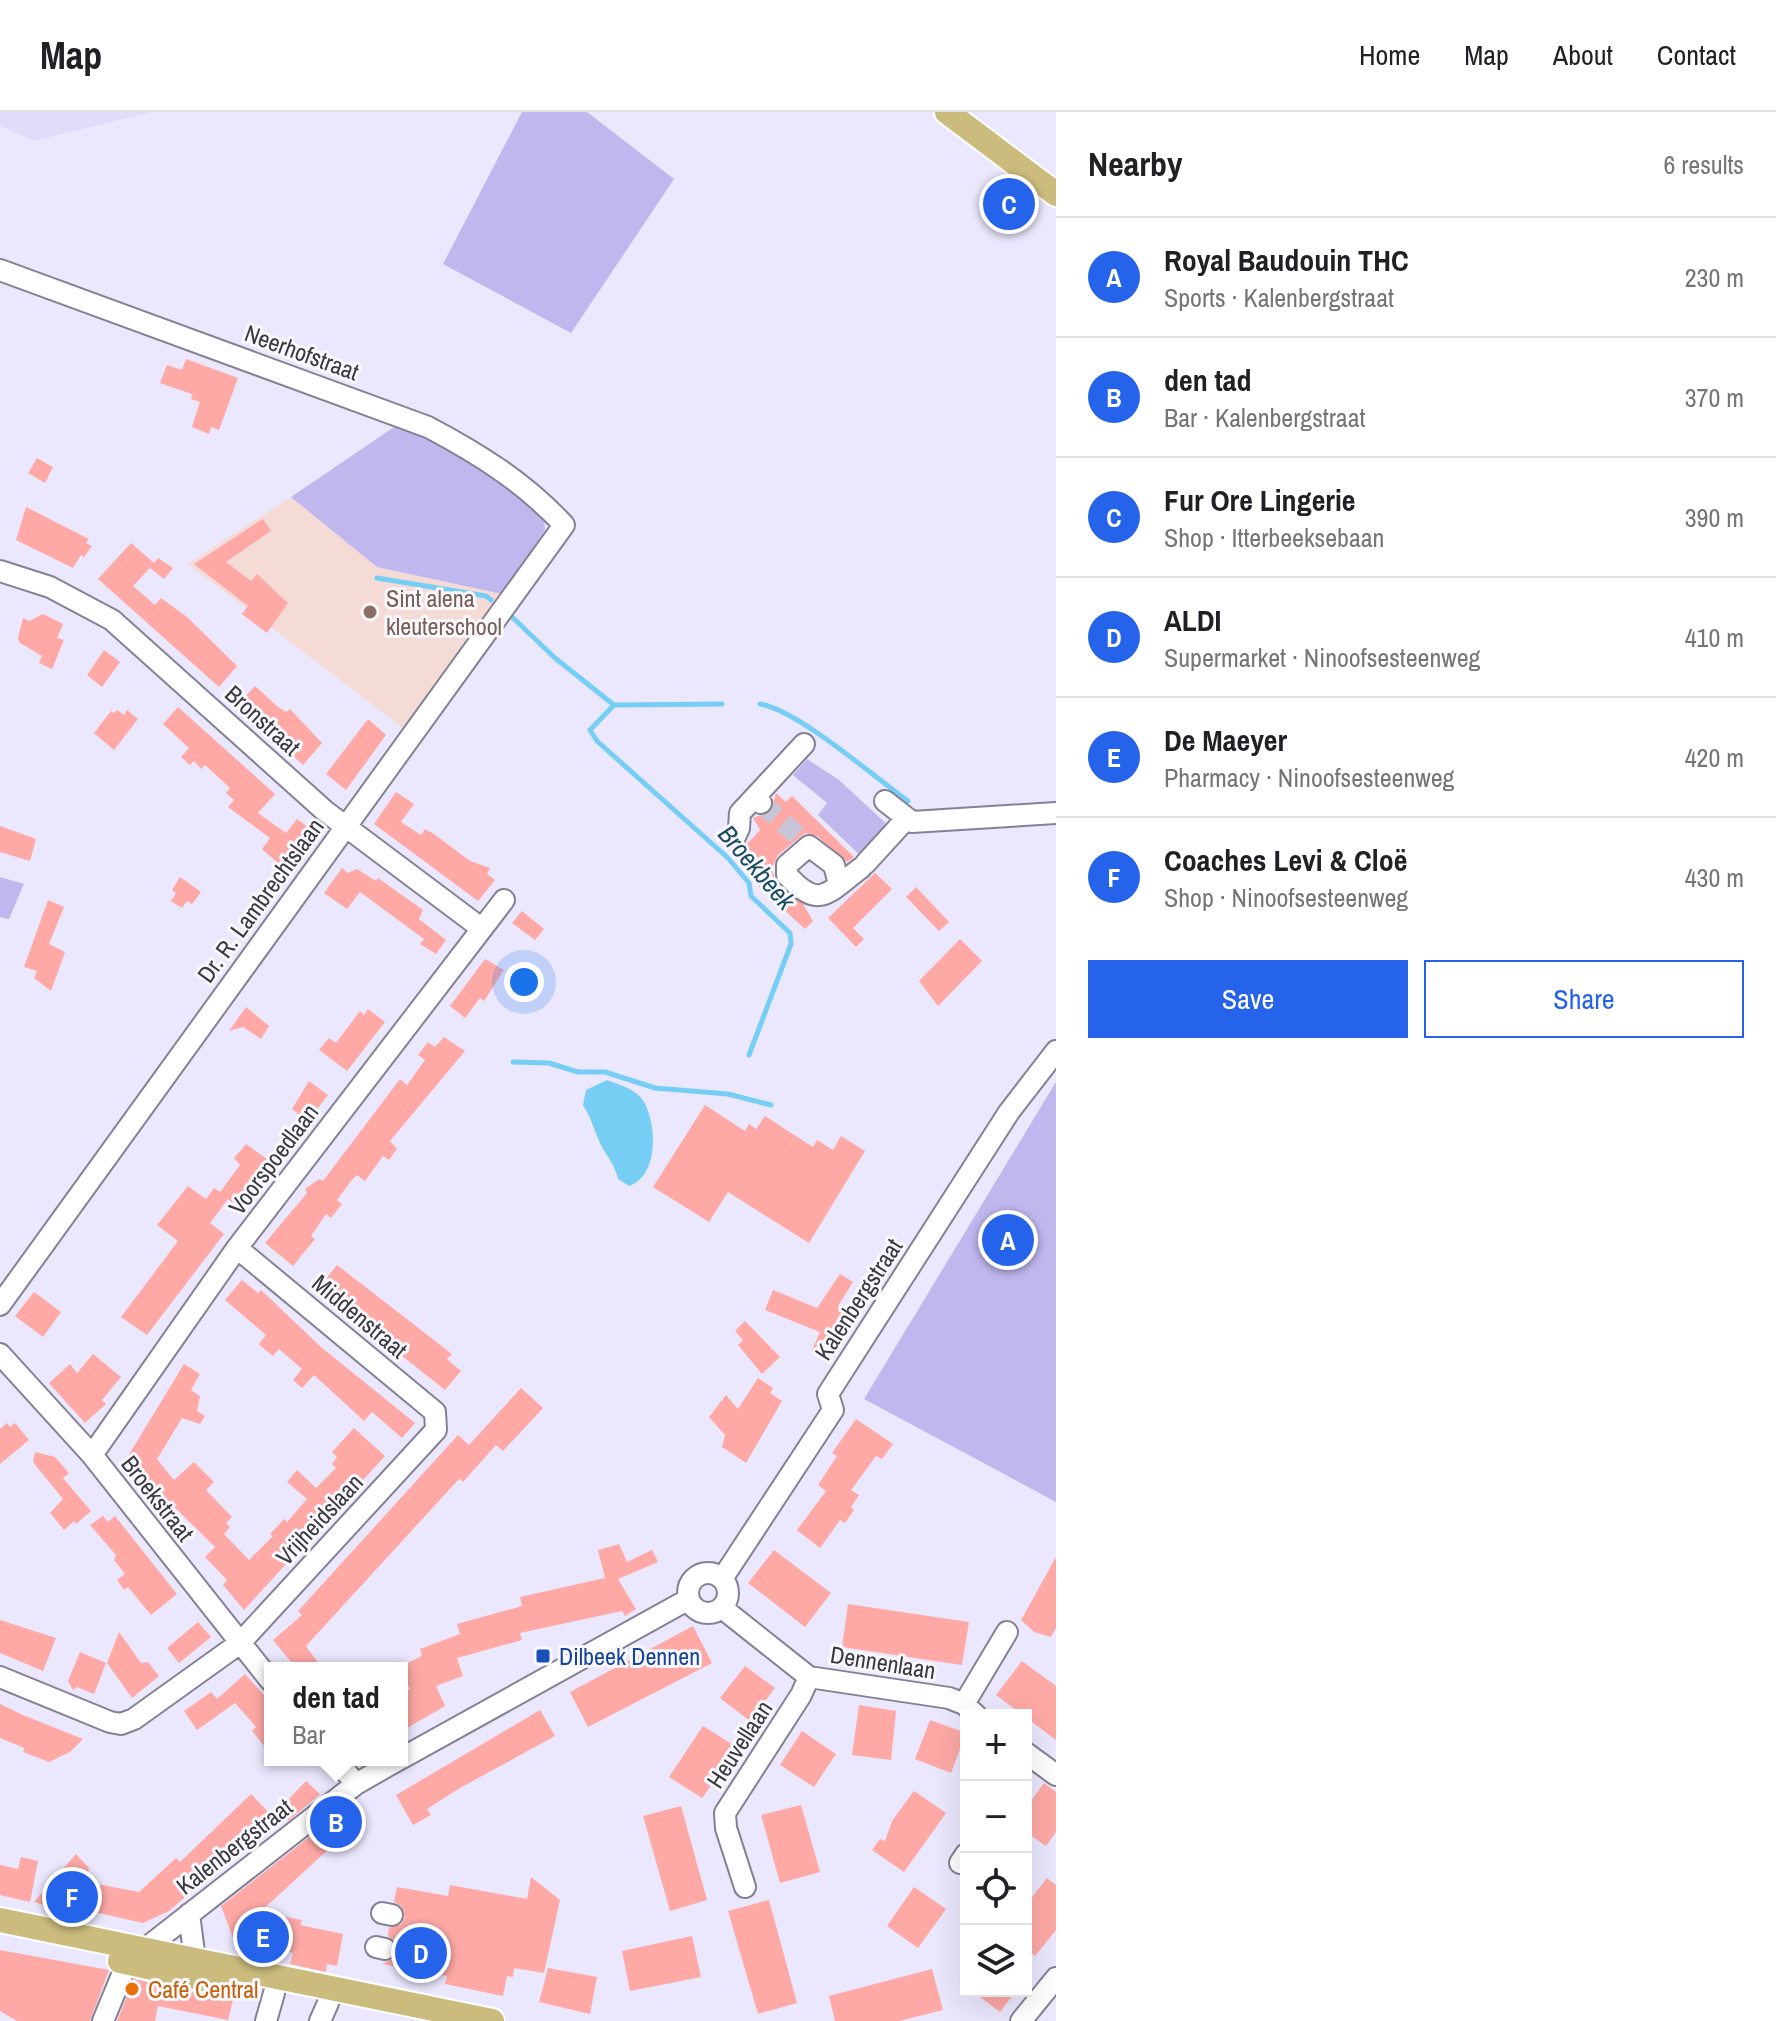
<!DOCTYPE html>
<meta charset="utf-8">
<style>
body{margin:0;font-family:"Archivo Narrow",sans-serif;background:#f2f2f2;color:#202124}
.controls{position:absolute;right:24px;bottom:24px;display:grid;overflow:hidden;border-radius:0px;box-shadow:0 8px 32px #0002}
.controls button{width:72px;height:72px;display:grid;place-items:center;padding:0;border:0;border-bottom:2px solid #e0e0e0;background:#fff;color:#202124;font:40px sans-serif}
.you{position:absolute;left:524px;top:870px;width:28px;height:28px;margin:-20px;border:6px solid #fff;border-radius:50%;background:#1a73e8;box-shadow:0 0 0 12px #1a73e833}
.badge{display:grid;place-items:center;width:52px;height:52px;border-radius:50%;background:#2563eb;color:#fff;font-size:26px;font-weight:700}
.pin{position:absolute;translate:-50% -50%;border:4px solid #fff;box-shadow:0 2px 8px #0006}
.popup{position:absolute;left:264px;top:1550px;width:144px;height:104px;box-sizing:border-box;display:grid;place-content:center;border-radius:0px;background:#fff;filter:drop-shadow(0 2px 6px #0005);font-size:26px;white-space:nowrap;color:#757577}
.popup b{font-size:30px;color:#202124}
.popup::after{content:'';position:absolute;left:50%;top:100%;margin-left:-16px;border:16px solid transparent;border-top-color:#fff}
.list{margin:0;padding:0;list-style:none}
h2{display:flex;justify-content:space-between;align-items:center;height:104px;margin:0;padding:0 32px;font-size:34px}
h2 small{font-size:26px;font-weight:400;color:#757577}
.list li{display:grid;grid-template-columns:52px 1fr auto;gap:24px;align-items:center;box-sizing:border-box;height:120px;padding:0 32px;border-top:2px solid #e0e0e0}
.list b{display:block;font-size:30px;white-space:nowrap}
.list p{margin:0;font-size:26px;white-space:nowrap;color:#757577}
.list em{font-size:26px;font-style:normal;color:#757577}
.actions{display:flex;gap:16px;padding:24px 32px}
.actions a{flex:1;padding:18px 0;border:2px solid #2563eb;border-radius:0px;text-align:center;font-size:28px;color:#2563eb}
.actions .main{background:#2563eb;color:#fff}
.icon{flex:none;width:44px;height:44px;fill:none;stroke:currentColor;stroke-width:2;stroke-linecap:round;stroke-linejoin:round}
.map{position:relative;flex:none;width:1056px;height:1909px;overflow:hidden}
header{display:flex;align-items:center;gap:48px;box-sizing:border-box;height:112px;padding:0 40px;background:#fff;border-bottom:2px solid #e0e0e0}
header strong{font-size:38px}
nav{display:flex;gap:44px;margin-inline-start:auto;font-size:28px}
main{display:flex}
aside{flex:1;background:#fff}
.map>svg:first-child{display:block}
.built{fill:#e0dcf9}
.education{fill:#f5dbd6}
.green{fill:#c0b7ef}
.water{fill:#77cef5}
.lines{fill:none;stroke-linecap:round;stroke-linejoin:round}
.stream{stroke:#77cef5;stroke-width:5}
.building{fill:#fea9a6}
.minor-tunnel{stroke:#c8c5d8;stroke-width:20;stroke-dasharray:20 10;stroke-linecap:butt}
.minor-casing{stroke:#848195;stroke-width:24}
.major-casing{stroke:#fff;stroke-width:28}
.minor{stroke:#fff;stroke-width:20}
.major{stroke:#cbbc7d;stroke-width:24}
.education-dot{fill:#8d6e63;stroke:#f9f8fd;stroke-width:3}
.transit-dot{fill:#1a4fb4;stroke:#f9f8fd;stroke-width:3}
.food-dot{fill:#e8710a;stroke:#f9f8fd;stroke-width:3}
.labels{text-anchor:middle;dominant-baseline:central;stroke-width:6;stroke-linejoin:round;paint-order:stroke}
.street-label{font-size:24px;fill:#3a3941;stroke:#f9f8fd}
.education-label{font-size:24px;fill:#785e54;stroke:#f9f8fd;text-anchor:start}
.transit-label{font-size:24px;fill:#164399;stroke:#f9f8fd;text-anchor:start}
.food-label{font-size:24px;fill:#c56008;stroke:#f9f8fd;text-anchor:start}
.water-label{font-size:26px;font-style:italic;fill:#1a4b60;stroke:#f9f8fd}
</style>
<header>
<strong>Map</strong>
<nav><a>Home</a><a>Map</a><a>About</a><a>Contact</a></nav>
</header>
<main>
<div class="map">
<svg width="1056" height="1909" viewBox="0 0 1056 1909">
<rect width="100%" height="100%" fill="#ebe8fe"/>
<path class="built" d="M0 0H151L34 29 0 14Z"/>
<path class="education" d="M291 385 377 455 502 482 403 616 188 452Z"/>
<path class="green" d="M522 0H587L674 67 571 221 443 152Z
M400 311 499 364 544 406 545 418 502 482 377 455 291 385Z
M807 647 839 668 893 718 864 747 818 703 827 691 793 663Z
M0 765 24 772 9 807 0 805Z
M1056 970V1390L864 1287Z"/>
<path class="water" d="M607 968C619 973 637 977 644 990 657 1013 659 1064 629 1074L618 1067C615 1054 610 1048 603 1037 595 1022 592 1007 583 993L586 978Z"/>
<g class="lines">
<path class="stream" d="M377 466 486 484 491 488
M511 504 555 546 614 593 722 592
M760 592C798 598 874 665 908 689
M614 593 590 618 597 629 728 746 749 771 751 784 790 821 791 832 749 943
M513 950 549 951 578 960H605L655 976 728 982 771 993"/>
</g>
<path class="building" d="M1010 79 1033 96 1006 121 986 101Z
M186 247 238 266 219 318 211 315 209 322 192 315 200 290 191 287 192 282 160 271 167 253 182 258Z
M37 346 53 355 45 371 28 361Z
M26 395 89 427 86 431 92 434 84 445 81 443 73 456 16 428Z
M263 407 271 419 226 450 251 469 257 462 288 491 267 521 242 502 248 494 194 452Z
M131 431 154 451 158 446 173 456 164 467 150 456 133 474 155 493 161 486 187 505 237 554 219 575 98 467Z
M43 502 63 512 57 526 64 528 52 557 39 551 42 544 20 531 18 526 23 506 29 509Z
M104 538 120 550 102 575 87 563Z
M255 574 277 594 286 600 290 597 322 631 303 653 238 593Z
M178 595 275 682 258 701 286 721 297 707 316 721 288 760 262 737 270 726 228 695 234 688 226 681 230 676 205 653 201 657 194 649 190 653 181 645 189 636 163 612Z
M117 598 124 603 127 598 138 607 114 638 94 621 111 599 114 601Z
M368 607 386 623 346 678 326 662Z
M396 680 414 692 401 710 421 723 425 717 434 722 470 749 490 756 487 762 495 768 478 789 374 712Z
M776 681 786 690 792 684 854 745 847 750 817 724 805 721 778 743 771 758 745 734 760 718 753 706 771 699Z
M0 714 36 727 30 749 0 740Z
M342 756 348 761 357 757 376 769 378 766 423 798 419 807 446 828 436 842 420 832 424 827 360 780 347 797 324 781Z
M772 758 777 772 803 792 813 809 805 817 758 774Z
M875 761 892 777 853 816 864 827 856 835 828 806Z
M180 765 201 780 192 792 187 789 182 796 171 789 176 781 172 778Z
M916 775 949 810 939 819 906 785Z
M48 788 64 795 49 832 65 840 51 879 34 866 37 859 24 855Z
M522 799 544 817 535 828 512 811Z
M960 827 982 849 938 894 919 869Z
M485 847 504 858 484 889 480 886 465 906 450 894Z
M246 895 269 914 261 927 243 915 229 919Z
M368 897 385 910 347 959 319 938 329 926 336 931 360 899 364 903Z
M444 925 465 939 390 1029 397 1037 389 1048 383 1044 365 1069 357 1063 351 1069 337 1088 342 1092 331 1106 326 1102 311 1124 315 1127 293 1154 265 1131 307 1081 305 1077 319 1067 323 1069 400 967 407 973 425 948 418 943 428 930 435 935Z
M309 969 328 983 308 1009 292 997Z
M705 993 745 1019 749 1012 756 1017 765 1004 813 1035 817 1028 833 1038 841 1024 865 1039 809 1131 728 1080 709 1110 653 1075Z
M246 1032 275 1053 270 1061 271 1066H266L247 1091 236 1093 228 1087 210 1111 224 1122 147 1223 121 1205 178 1129 157 1113 188 1074 206 1087 214 1076 220 1080 240 1053 234 1046Z
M337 1153 452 1242 447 1247 461 1259 445 1278 318 1177Z
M840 1162 853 1170 838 1194 855 1205 850 1215 839 1210 825 1244 812 1238 820 1220 765 1198 773 1178 817 1196Z
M242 1168 258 1181 261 1178 321 1235 415 1311 402 1326 372 1300 364 1309 314 1263 302 1276 293 1268 302 1257 279 1237 273 1244 263 1236 259 1232 266 1223 225 1188Z
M34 1180 61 1200 43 1225 15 1204Z
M745 1209 780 1245 762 1262 738 1233 743 1228 735 1219Z
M93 1242 121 1265 102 1288 106 1292 85 1311 49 1271 70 1252 77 1261Z
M184 1252 200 1262 191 1278 200 1284 197 1299 205 1304 200 1312 182 1306 157 1347 174 1368 194 1350 214 1370 206 1378 232 1405 226 1411 230 1415 224 1422 249 1448 273 1424 270 1422 284 1407 287 1410 307 1387 287 1370 297 1358 316 1376 336 1356 332 1352 337 1345 332 1340 354 1316 385 1344 244 1498 223 1473 227 1468 205 1445 215 1435 153 1374 148 1376 125 1349Z
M758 1266 773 1276 770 1281 782 1289 746 1351 722 1335 725 1323 709 1305 726 1283 738 1297Z
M521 1276 543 1296 503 1339 496 1333 463 1370 459 1367 306 1534 322 1556H296L273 1528 302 1503 298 1499 458 1323 469 1333Z
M856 1307 893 1332 882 1347 876 1344 851 1378 859 1383 851 1395 854 1398 845 1411 840 1408 820 1436 797 1418 826 1379 818 1373 837 1344 832 1341Z
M7 1311 10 1315 15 1311 29 1328 0 1352V1317Z
M35 1340 55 1345 69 1361 63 1366 91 1399 76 1412 74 1409 64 1418 50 1401 63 1387 33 1350Z
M103 1404 108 1410 115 1404 177 1482 151 1503 128 1475 124 1478 117 1468 125 1462 114 1448 116 1443 90 1413Z
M619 1432 627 1450 652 1438 658 1450 618 1467 636 1497 625 1504 622 1499 520 1521 522 1528 457 1546 463 1564 436 1574 445 1594 402 1619V1582L410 1577 399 1555 422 1544 420 1537 460 1522 457 1512 522 1494 520 1485 605 1466 598 1438Z
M774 1438 831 1481 805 1515 748 1471Z
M1056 1445V1516L1051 1525 1034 1520 1021 1508Z
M848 1492 969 1510 962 1553 842 1535Z
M0 1508 56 1526 43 1559 0 1541Z
M198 1510 211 1525 179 1551 167 1536Z
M693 1514 712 1551 588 1615 570 1580Z
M119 1520 141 1551 148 1550 159 1564 132 1586 107 1551Z
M80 1540 106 1551 94 1582 77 1575 73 1578 68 1569Z
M1022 1549 1056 1574V1628L996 1583Z
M745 1554 775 1576 750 1609 720 1586Z
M245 1562 270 1590V1641L252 1619 256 1615 235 1591 197 1618 184 1599 211 1580 217 1587Z
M0 1592 23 1603 83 1627 70 1640 49 1650 23 1640 24 1636 0 1626Z
M859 1593 896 1599 891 1648 852 1643Z
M540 1598 555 1624 460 1676 427 1697 431 1703 413 1713 396 1683Z
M930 1608 966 1621 951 1661 915 1647Z
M703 1614 738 1636 702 1686 669 1665Z
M802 1619 836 1642 814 1675 780 1653Z
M306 1669 320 1682 288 1709 277 1699Z
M1044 1671 1056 1680V1720L1046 1734 1026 1720V1696Z
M914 1679 946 1701 904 1760 872 1738 880 1727 885 1729 892 1709Z
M251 1682 275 1707 169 1799 143 1811 81 1797 79 1809 47 1802 48 1794 34 1790 76 1742 89 1756 86 1770 139 1780 176 1746 180 1750Z
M801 1693 820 1760 780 1771 761 1703Z
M681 1694 707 1788 670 1799 643 1704Z
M340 1701 354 1714 260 1800 302 1808 300 1813 343 1822 337 1854 327 1852 326 1860 290 1852 293 1841 233 1826 221 1794Z
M21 1745 38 1749 30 1790 0 1783V1753L18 1757Z
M531 1765 560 1788 544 1861 514 1856 513 1865 507 1864 503 1884 445 1872 447 1864 382 1852 394 1846 398 1839 394 1828 388 1824 389 1816 401 1812 405 1805 401 1794 394 1790 397 1775 448 1784 450 1773 527 1787Z
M1047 1766 1056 1773V1818L1035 1844 1026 1837V1793Z
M914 1775 946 1797 918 1836 887 1814Z
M769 1788 797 1891 758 1902 728 1799Z
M692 1824 701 1865 630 1879 622 1839Z
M0 1838 109 1858 90 1909H17L0 1899Z
M548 1856 597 1865 590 1902 539 1890Z
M932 1857 943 1898 899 1909H835L829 1884Z
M134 1867 214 1885 234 1884 228 1908 158 1894 155 1909H117Z
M972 1879H1016L1000 1900Z"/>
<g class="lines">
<path class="minor-tunnel" d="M761 691 797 723"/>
<defs>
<path id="minor" d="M0 158 428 315C479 342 524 370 564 413L0 1193
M0 459 50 475 112 508 325 699 481 816
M754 686 804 632
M885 689 912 710 1056 701
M734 727 739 716 740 701 754 686 761 691
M865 752 907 706
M839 772 834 753 809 734 787 753V763C820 800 829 779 861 756
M0 1242 92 1343 270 1568
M92 1343 237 1136 504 788
M688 1481a20 20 0 1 1 40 0a20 20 0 1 1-40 0Z
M722 1467 833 1298 828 1282 1009 1000 1056 939
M722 1496 809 1565 949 1586 964 1592 976 1603
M0 1565 110 1610 121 1612 134 1607 240 1531 436 1318 435 1300 237 1136
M964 1592 1007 1520
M1026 1641 1056 1663
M402 1646 689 1487
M336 1648 356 1672
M960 1751 966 1742
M745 1775 726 1716 725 1701 801 1583 809 1565
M382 1801 392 1803
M189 1802 195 1848
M376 1835 385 1837
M103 1909 127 1851 356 1672 398 1648
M266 1909 274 1881
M320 1909 328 1891
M1021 1909 1056 1866"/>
<path id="major" d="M947 0 1056 82
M0 1808 492 1909
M120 1849 217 1870"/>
</defs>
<use href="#minor" class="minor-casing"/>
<use href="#major" class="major-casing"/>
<use href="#minor" class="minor"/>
<use href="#major" class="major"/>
</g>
<circle class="education-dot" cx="370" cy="500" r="8"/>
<rect class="transit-dot" x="535" y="1536" width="16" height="16" rx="4"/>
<circle class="food-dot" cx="132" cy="1877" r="8"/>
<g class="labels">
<g class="street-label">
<text transform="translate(302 240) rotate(20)">Neerhofstraat</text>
<text transform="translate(263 608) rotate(42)">Bronstraat</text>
<text transform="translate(260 788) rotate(-54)">Dr. R. Lambrechtslaan</text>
<text transform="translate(273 1047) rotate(-53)">Voorspoedlaan</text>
<text transform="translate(858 1187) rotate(-57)">Kalenbergstraat</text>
<text transform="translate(360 1204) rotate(40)">Middenstraat</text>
<text transform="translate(158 1386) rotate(52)">Broekstraat</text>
<text transform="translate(319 1407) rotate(-47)">Vrijheidslaan</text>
<text transform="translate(883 1550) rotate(9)">Dennenlaan</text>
<text transform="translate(739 1632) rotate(-57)">Heuvellaan</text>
<text transform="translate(234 1734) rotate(-38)">Kalenbergstraat</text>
</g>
<g class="education-label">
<text x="386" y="486">Sint alena<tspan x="386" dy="28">kleuterschool</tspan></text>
</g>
<g class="transit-label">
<text x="559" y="1544">Dilbeek Dennen</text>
</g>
<g class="food-label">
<text x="148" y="1877">Café Central</text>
</g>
<g class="water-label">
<text transform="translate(757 755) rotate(49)">Broekbeek</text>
</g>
</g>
</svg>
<div class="controls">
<button>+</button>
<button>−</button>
<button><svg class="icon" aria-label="locate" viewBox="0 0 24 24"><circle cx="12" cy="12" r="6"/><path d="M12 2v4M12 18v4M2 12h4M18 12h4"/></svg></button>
<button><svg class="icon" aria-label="layers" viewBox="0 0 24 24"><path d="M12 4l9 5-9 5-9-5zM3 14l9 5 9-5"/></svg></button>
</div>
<div class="you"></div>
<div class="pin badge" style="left:1008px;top:1128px">A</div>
<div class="pin badge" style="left:336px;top:1710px">B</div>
<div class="popup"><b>den tad</b>Bar</div>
<div class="pin badge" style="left:1009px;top:92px">C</div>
<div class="pin badge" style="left:421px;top:1841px">D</div>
<div class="pin badge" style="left:263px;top:1825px">E</div>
<div class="pin badge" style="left:72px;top:1785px">F</div>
</div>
<aside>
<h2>Nearby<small>6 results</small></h2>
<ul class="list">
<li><span class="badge">A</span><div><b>Royal Baudouin THC</b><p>Sports · Kalenbergstraat</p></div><em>230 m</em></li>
<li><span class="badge">B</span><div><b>den tad</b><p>Bar · Kalenbergstraat</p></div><em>370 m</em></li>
<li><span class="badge">C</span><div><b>Fur Ore Lingerie</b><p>Shop · Itterbeeksebaan</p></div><em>390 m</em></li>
<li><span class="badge">D</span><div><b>ALDI</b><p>Supermarket · Ninoofsesteenweg</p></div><em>410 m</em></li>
<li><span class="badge">E</span><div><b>De Maeyer</b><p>Pharmacy · Ninoofsesteenweg</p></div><em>420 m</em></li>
<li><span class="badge">F</span><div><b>Coaches Levi &amp; Cloë</b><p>Shop · Ninoofsesteenweg</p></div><em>430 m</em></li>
</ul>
<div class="actions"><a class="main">Save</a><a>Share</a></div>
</aside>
</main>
